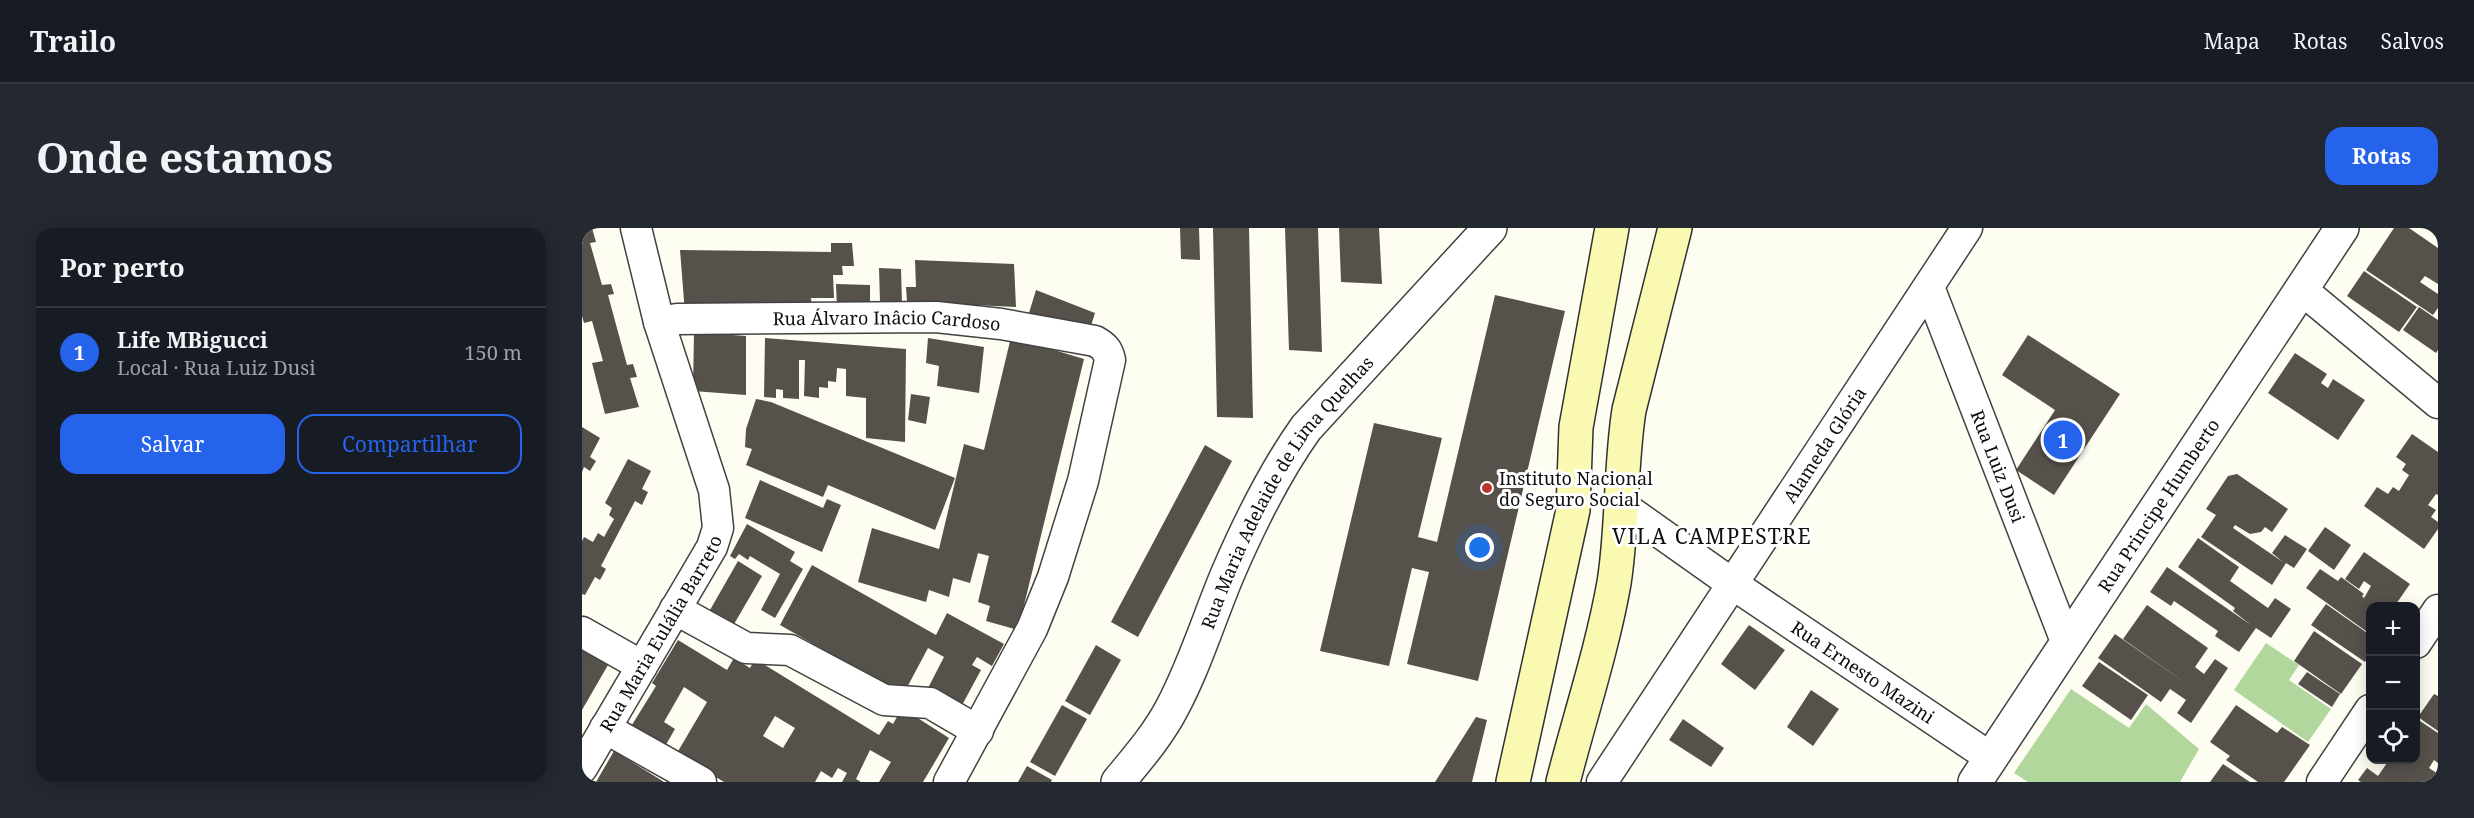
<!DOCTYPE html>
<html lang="pt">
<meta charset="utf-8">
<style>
body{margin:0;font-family:"Noto Serif",serif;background:#242831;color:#f1f3f6}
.controls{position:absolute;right:18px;bottom:18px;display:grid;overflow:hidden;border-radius:12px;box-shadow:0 3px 15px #0003}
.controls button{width:54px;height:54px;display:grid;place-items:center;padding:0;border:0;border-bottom:2px solid #363941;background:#171b24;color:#f1f3f6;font:30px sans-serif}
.you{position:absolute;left:898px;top:320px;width:21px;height:21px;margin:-15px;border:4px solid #fff;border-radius:50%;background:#1a73e8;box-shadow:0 0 0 9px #1a73e833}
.badge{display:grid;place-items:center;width:39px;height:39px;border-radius:50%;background:#2563eb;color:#fff;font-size:20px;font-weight:700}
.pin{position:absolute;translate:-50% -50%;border:3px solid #fff;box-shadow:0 2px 6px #0006}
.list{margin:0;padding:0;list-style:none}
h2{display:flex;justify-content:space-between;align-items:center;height:78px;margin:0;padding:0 24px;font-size:26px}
h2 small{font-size:20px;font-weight:400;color:#9ea1a6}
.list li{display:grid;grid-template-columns:39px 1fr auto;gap:18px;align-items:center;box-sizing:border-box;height:90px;padding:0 24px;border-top:2px solid #363941}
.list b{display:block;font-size:22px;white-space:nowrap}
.list p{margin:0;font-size:20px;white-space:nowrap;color:#9ea1a6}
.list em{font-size:20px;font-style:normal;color:#9ea1a6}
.actions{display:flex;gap:12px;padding:18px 24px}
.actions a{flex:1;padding:14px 0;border:2px solid #2563eb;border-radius:18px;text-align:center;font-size:21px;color:#2563eb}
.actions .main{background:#2563eb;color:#fff}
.icon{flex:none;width:33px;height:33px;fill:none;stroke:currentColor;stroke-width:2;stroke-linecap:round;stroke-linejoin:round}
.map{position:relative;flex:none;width:1856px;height:554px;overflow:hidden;border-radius:18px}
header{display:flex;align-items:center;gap:36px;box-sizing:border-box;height:84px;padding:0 30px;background:#171b24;border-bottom:2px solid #363941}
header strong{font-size:28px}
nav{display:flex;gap:33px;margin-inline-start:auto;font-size:21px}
.intro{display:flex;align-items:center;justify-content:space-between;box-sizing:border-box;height:144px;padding:0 36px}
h1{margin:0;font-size:42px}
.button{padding:15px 27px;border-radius:18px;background:#2563eb;color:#fff;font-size:21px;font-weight:700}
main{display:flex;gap:36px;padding:0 36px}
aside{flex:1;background:#171b24;border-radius:18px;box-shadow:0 3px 15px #0003}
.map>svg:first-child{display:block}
.forest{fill:#b1d79d}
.building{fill:#57514c;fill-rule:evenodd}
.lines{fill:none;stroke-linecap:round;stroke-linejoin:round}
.minor-casing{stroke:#424242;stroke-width:33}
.tertiary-casing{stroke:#424242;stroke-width:36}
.secondary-casing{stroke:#313131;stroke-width:36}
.minor{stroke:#fff;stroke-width:30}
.tertiary{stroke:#fff;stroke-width:33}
.secondary{stroke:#faf9b1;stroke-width:33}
.poi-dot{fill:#b8362f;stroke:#fff;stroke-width:2}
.labels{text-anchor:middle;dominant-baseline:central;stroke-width:6;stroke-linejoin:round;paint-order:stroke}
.street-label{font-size:18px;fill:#0f0f0f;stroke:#fff}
.poi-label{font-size:18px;fill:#0f0f0f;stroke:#fff;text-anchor:start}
.quarter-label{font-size:21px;letter-spacing:1.5px;fill:#0f0f0f;stroke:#fff}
</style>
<header>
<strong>Trailo</strong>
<nav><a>Mapa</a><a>Rotas</a><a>Salvos</a></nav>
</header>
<div class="intro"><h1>Onde estamos</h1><a class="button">Rotas</a></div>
<main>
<aside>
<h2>Por perto<small></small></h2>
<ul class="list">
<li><span class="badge">1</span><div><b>Life MBigucci</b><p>Local · Rua Luiz Dusi</p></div><em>150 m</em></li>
</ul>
<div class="actions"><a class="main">Salvar</a><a>Compartilhar</a></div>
</aside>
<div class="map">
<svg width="1856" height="554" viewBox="0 0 1856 554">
<rect width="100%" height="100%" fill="#fefdf2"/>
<path class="forest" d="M1684 415 1717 437 1707 452 1749 481 1726 514 1652 462Z
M1489 461 1547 500 1564 476 1617 521 1598 554H1446L1432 545Z"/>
<path class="building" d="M0 0H10L14 14 8 15 20 57 29 56 32 66 26 67 45 137 51 136 55 149 48 150 57 179 23 186 10 135 21 133 10 93 2 95 0 88Z
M598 0H617L618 32 599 31Z
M631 0H667L671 190 635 189Z
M703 0H736L740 124 707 122Z
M757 0H797L800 56 759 54Z
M1812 0H1827L1856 20V56L1843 48 1838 54 1856 66V80L1851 87 1784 42Z
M249 15H270L272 38H260L261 47H251L252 70H229L230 81 103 85 98 22 249 24Z
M333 32 432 36 434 79 325 74 324 59H334Z
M297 40 319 41 320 75 298 74Z
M1782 43 1835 79 1817 104 1765 68Z
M254 56 288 57V82L255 81Z
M454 62 513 85 506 107 447 85Z
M913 67 983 83 896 453 825 436 847 344 830 340 807 438 738 423 792 195 860 210 836 309 855 314Z
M1837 79 1856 92V122L1854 125 1821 102Z
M112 104 164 108V167L111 163Z
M1446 107 1538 166 1472 267 1434 242 1473 182 1420 147Z
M429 109 502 131 436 402 404 393 408 378 396 374 407 328 396 325 388 355 371 350 367 369 347 362 344 374 276 354 290 300 357 321 382 216 402 222Z
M183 110 324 121 323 214 284 210V170L264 168V141L255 140 254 154 246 153V160L237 159V170L222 168 223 132H217V171L201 170V162L194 161V170L182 169Z
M346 110 402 119 397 165 355 158 357 138 344 135Z
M1713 125 1745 146 1739 155 1746 160 1751 151 1783 172 1756 212 1686 165Z
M329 166 348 169 344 196 326 192Z
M174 171 189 174 373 250 353 302 246 257 241 269 164 237 170 221 163 219 164 201Z
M0 199 18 210 8 229 14 233 8 243 2 239 0 244Z
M1830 206 1856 224V267L1854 266 1846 277 1854 282 1849 289 1856 294V301L1842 321 1782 278 1795 259 1806 266 1811 259 1817 263 1827 247 1820 242 1824 236 1814 229Z
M623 217 650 233 556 409 529 394Z
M46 231 69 243 60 261 66 264 60 277 53 273 19 338 24 341 18 352 13 349 3 367 0 366V313L2 309 11 314 16 305 22 309 32 291 27 287 30 280 23 275Z
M1655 246 1706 281 1690 304 1683 299 1679 304 1668 306 1653 297 1651 300 1701 334 1690 325 1703 307 1725 321 1712 340 1704 335 1690 357 1619 309 1634 287 1624 281 1646 248Z
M178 252 241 280 245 271 259 277 240 324 163 290Z
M165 296 213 324 208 333 221 341 193 390 179 382 198 346 168 328 166 332 157 326 153 331 148 328Z
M1743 299 1769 317 1752 342 1726 323Z
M1616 310 1657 339 1648 353 1686 380 1693 370 1709 381 1689 410 1674 400 1657 424 1633 408 1636 403 1592 373 1589 378 1568 364 1585 339 1669 397 1651 383 1653 380 1596 339Z
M1782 324 1828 356 1812 379H1788V406L1724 360 1738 341 1756 353 1759 349 1782 366 1780 368 1782 370 1789 358 1782 353 1777 361 1763 351Z
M156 333 180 348 148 403 124 389Z
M230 337 354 407 365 385 422 416 410 438 395 429 390 437 399 442 379 479 346 460 362 429 346 420 321 467 198 397Z
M1744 376 1788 407V425L1783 434 1729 397Z
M1565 377 1626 420 1613 439 1622 446 1633 431 1646 440 1609 495 1595 485 1604 472 1588 461 1579 474 1516 430 1533 406 1609 459 1541 411Z
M1167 397 1203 422 1173 462 1139 436Z
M1732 403 1780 436 1759 466 1712 433Z
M96 412 145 442 152 430 168 440 173 431 297 507 306 493 311 496 320 480 367 510 341 554H297L309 534 288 522 274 551 279 554H260L265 545 256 540 250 550 239 543 233 554H142L95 525 125 474 102 459 82 494 93 501 82 520 45 505 74 458 70 455ZM193 488 213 500 201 520 181 508Z
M514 417 539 432 508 487 483 473Z
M0 422 26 437 0 482Z
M1517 434 1566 467 1549 492 1500 458Z
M1725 444 1758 466 1750 479 1716 456Z
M1229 462 1257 481 1231 518 1205 499Z
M1852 466 1856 468V503L1836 489Z
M480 477 505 491 473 548 448 534Z
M1654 477 1695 505 1700 499 1728 517 1702 554H1676L1644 532 1648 528 1628 514Z
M894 489 905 492 890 554H853Z
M1101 491 1142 520 1129 539 1087 512Z
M1835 491 1856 505V535L1852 532 1847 540 1856 546 1853 554H1779L1776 552 1785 540 1796 548 1807 532H1834Z
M32 523 79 552 82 554H14Z
M1641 536 1668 554H1628Z
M445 538 470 552 469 554H436Z"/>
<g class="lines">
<defs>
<g id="minor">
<path id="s1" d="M1347 59 1485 416"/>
<path d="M1719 61 1856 175"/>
<path id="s2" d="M77 94 95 91 354 89 419 96 513 113C522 118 526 122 528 132L501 253 471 349 450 401 367 554"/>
<path id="s3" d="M1039 277 1152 357 1409 530"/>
<path d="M93 381 164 420 208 422 302 472 348 475 396 503"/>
<path d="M0 404 60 438"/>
<path d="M1834 415 1856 382"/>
<path d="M23 500 119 554"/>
<path id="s4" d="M0 540 130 319 136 300 132 262 77 94 54 0"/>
<path id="s5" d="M1020 554 1385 0"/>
<path d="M1740 554 1788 482"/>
</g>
<g id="tertiary">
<path id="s6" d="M536 554C555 531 576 507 590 480 613 437 627 390 646 345 668 294 692 245 724 200L908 0"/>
<path id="s7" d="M1393 554 1760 0"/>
</g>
<path id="secondary" d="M931 554 991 282 994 199 1030 0
M981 554C998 488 1020 422 1032 355 1041 298 1038 240 1047 182L1093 0"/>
</defs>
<use href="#minor" class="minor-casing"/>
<use href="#tertiary" class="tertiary-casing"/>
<use href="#secondary" class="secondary-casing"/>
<use href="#minor" class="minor"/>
<use href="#tertiary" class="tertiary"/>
<use href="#secondary" class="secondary"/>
</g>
<circle class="poi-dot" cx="905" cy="260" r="6"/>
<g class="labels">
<g class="street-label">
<text stroke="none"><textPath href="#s2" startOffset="228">Rua Álvaro Inâcio Cardoso</textPath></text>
<text stroke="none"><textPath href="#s5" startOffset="404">Alameda Glória</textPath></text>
<text stroke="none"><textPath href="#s1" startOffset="192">Rua Luiz Dusi</textPath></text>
<text stroke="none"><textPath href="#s6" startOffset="338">Rua Maria Adelaide de Lima Quelhas</textPath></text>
<text stroke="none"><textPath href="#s7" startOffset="332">Rua Principe Humberto</textPath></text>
<text stroke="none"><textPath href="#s4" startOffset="156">Rua Maria Eulália Barreto</textPath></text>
<text stroke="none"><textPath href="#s3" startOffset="294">Rua Ernesto Mazini</textPath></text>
</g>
<g class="poi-label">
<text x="917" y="250">Instituto Nacional<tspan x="917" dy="21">do Seguro Social</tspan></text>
</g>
<g class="quarter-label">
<text x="1130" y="308">VILA CAMPESTRE</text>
</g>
</g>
</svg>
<div class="controls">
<button>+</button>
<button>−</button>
<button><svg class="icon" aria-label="locate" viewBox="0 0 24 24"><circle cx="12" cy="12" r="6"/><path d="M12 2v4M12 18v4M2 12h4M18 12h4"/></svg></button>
</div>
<div class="you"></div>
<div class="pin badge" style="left:1481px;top:212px">1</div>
</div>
</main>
